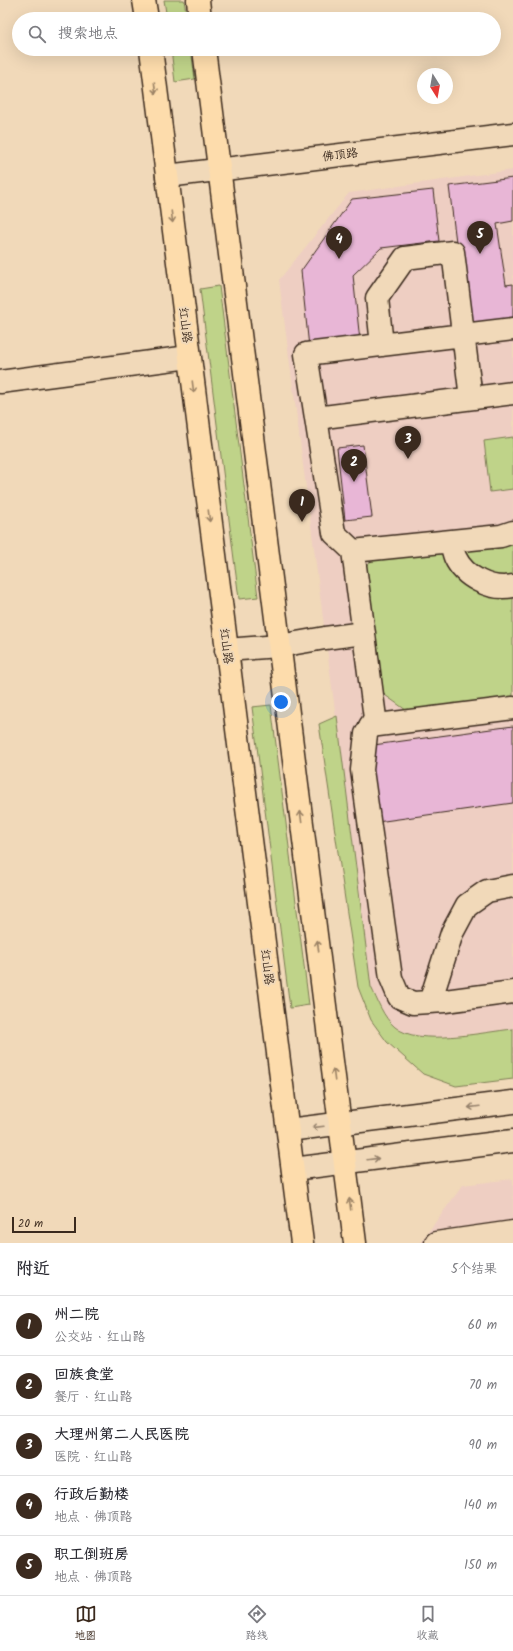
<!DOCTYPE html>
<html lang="zh">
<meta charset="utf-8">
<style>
body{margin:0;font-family:Kalam,"LXGW WenKai TC",sans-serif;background:#f7f7f7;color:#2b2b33}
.compass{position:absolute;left:417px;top:68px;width:36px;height:36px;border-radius:50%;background:#fff;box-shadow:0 4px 16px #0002;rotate:169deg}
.scale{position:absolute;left:12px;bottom:10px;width:64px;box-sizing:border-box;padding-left:4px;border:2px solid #3b2a1e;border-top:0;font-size:11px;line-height:14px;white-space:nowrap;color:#3b2a1e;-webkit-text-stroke:3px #f1d9b9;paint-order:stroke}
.you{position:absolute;left:281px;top:702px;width:14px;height:14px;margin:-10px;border:3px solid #fff;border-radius:50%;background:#1a73e8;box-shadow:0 0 0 6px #1a73e833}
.badge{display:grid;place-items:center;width:26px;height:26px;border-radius:50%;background:#3b2a1e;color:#fff;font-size:13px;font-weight:700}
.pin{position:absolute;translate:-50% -33px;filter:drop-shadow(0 1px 2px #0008)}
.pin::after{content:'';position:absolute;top:21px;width:14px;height:12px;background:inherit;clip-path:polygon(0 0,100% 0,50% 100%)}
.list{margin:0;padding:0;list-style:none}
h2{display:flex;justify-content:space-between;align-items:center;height:52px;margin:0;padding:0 16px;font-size:17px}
h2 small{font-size:13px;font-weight:400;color:#7c7c81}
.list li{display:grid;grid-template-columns:26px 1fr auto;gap:12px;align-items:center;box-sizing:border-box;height:60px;padding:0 16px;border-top:1px solid #e1e1e2}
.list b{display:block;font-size:15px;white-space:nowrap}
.list p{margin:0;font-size:13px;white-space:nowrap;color:#7c7c81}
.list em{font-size:13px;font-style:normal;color:#7c7c81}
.icon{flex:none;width:22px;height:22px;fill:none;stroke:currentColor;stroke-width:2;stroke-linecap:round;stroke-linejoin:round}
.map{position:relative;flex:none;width:513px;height:1243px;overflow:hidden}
.search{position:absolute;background:#fff;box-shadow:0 4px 16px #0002;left:12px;right:12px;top:12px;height:44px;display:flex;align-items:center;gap:10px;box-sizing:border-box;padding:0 14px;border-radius:22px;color:#7c7c81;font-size:15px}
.sheet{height:352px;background:#fff}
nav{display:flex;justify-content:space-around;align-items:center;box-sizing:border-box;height:56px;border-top:1px solid #e1e1e2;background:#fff;font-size:11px;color:#7c7c81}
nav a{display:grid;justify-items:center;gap:2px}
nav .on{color:#3b2a1e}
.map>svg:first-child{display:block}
.built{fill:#eecec2}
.green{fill:#bfd389;stroke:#7d7e54}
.building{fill:#e8b6d6;stroke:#3b2a1e}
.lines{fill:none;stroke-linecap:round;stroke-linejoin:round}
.minor-casing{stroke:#3b2a1e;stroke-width:25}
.major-casing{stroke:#3b2a1e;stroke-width:25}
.minor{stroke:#f1d9b9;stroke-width:22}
.major{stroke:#fddcac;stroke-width:22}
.oneway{stroke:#9c8365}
.oneway2{stroke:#96826c}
.labels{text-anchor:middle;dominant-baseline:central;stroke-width:4;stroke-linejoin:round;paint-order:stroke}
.street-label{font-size:12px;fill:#3b2a1e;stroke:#f1d9b9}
</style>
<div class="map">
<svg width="513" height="1243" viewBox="0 0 513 1243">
<rect width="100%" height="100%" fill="#f1d9b9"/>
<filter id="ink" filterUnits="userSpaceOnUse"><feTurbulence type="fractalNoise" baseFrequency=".025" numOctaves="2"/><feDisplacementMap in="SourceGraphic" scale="8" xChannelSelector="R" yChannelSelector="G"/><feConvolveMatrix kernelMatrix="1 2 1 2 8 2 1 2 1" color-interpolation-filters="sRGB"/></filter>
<g filter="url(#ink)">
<path class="built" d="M513 170V1029L432 1038 406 1034 395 1027 385 1016 371 987 279 280 349 193Z
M513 1179V1243H420L463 1185Z"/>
<path class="green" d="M164 0H184L187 19H167Z
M171 49H191L195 79 175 82Z
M219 286 258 597 239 599 200 289Z
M513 437V489L490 492 484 441Z
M513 542V700L413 715 382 693 364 567 374 559Z
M271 705 309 1005 290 1008 252 707Z
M337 716 371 987C378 1001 383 1017 395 1027 418 1047 483 1032 513 1029V1079L456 1086 423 1074 387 1042 371 1020 358 987 319 724Z"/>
<path class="building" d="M513 178V221L497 224 506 285 513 284V325L467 330 449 186Z
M433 190 439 241 381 248 353 275 360 341 309 347 301 271 352 199Z
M363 445 372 517 345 520 337 448Z
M513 726V803L377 822 366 746Z"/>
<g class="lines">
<defs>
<path id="minor" d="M167 176 513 134
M382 345 377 298 405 258 453 252 471 398
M0 382 189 357
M316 418 513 393
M513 532 501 536 353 551 375 718 366 734 362 770 391 978 399 997 413 1003 445 1001 513 992
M451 541C452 546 453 552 455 557 464 577 491 591 513 586
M353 551 334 533 306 354 513 329
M226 650 279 646 325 638 364 633
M370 726 513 708
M430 1002 452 933 467 905 487 891 513 886
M288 1130 513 1102
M293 1169 513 1141
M436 1243 513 1232"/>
<path id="major" d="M144 0 147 19
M198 0 200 19
M151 49 302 1243
M204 49 355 1243"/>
</defs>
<use href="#minor" class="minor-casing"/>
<use href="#major" class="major-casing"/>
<use href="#minor" class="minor"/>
<use href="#major" class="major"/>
</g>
<defs><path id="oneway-shaft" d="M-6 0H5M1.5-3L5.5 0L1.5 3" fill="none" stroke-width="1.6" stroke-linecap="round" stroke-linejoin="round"/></defs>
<g class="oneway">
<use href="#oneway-shaft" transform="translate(155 88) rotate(83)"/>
<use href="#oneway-shaft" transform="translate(172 217) rotate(83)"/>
<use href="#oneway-shaft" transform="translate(193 387) rotate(83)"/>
<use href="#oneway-shaft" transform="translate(209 516) rotate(83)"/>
<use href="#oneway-shaft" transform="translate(301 817) rotate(-97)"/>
<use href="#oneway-shaft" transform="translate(318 946) rotate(-97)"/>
<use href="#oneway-shaft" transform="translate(334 1075) rotate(-97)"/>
<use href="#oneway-shaft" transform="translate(350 1204) rotate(-97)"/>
</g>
<g class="oneway2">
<use href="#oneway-shaft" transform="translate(474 1107) rotate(173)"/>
<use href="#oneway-shaft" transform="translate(318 1127) rotate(173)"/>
<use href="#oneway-shaft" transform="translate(373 1159) rotate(-7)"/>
</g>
</g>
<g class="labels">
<g class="street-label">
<text transform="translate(340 155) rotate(-7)">佛顶路</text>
<text transform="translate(185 325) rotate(83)">红山路</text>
<text transform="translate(226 646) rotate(83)">红山路</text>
<text transform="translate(267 967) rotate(83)">红山路</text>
</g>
</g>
</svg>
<svg class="compass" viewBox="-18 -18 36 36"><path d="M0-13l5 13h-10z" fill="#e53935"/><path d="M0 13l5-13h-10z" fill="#7c7c81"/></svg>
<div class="scale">20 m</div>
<div class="you"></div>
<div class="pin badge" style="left:302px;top:522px">1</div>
<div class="pin badge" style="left:354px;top:482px">2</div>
<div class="pin badge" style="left:408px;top:459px">3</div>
<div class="pin badge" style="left:339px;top:259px">4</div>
<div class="pin badge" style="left:480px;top:254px">5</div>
<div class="search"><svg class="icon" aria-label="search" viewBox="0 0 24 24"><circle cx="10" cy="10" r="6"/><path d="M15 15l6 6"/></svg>搜索地点</div>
</div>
<section class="sheet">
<h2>附近<small>5个结果</small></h2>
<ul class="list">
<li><span class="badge">1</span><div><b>州二院</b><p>公交站 · 红山路</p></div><em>60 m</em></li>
<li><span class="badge">2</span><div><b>回族食堂</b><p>餐厅 · 红山路</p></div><em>70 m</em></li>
<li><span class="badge">3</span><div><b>大理州第二人民医院</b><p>医院 · 红山路</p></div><em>90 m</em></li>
<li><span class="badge">4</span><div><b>行政后勤楼</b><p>地点 · 佛顶路</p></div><em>140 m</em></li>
<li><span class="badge">5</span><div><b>职工倒班房</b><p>地点 · 佛顶路</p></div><em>150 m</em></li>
</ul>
</section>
<nav>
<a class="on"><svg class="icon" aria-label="map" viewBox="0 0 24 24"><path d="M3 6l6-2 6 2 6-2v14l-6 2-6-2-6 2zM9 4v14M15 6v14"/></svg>地图</a>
<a><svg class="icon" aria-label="directions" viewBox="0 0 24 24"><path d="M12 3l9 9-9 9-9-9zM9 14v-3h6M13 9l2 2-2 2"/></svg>路线</a>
<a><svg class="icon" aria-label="saved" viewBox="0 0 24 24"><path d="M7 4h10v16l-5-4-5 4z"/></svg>收藏</a>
</nav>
